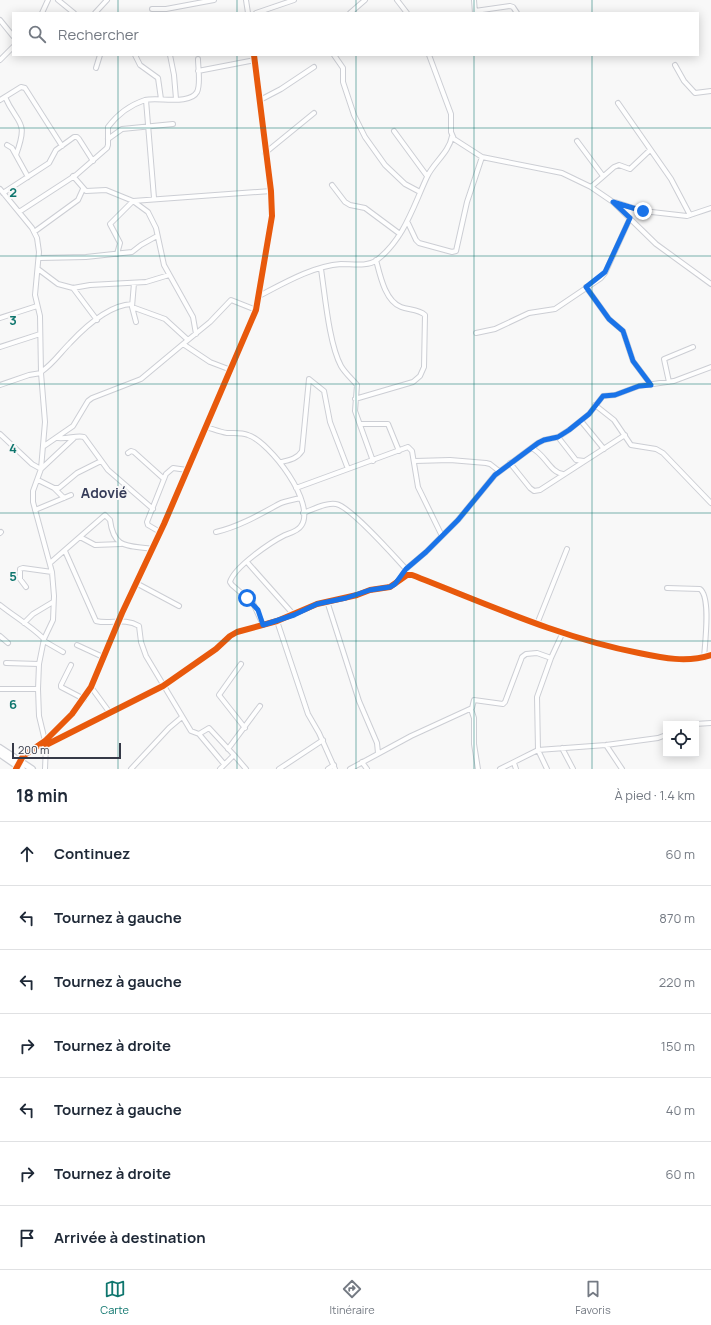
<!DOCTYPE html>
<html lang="fr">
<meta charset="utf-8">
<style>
body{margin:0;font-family:Manrope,sans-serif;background:#f6f6f7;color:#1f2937}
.controls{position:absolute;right:12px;bottom:12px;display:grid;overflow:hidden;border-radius:0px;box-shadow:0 2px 10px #0003}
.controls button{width:36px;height:36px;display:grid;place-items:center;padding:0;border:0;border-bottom:1px solid #e0e1e3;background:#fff;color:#1f2937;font:20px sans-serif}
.scale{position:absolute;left:12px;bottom:10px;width:109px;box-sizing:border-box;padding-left:4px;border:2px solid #353947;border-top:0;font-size:11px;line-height:14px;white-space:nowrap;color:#353947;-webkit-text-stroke:3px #f8f8f8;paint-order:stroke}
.stop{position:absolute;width:12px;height:12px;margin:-9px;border:3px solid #1a73e8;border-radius:50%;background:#fff}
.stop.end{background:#1a73e8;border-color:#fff;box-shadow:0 1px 4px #0008}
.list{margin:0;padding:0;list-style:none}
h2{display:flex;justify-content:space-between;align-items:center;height:52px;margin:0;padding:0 16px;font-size:17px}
h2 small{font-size:13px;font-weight:400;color:#747a83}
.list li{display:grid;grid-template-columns:26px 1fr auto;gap:12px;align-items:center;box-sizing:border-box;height:64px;padding:0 16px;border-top:1px solid #e0e1e3}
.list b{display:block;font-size:15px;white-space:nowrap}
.list em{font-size:13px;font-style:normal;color:#747a83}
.icon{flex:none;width:22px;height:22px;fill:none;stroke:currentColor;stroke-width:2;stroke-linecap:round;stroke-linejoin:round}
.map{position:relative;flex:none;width:711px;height:769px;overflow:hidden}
.search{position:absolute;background:#fff;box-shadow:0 2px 10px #0003;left:12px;right:12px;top:12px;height:44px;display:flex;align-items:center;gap:10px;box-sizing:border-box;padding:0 14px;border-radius:0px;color:#747a83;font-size:15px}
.sheet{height:500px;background:#fff}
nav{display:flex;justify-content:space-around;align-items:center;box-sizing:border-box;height:56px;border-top:1px solid #e0e1e3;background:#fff;font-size:11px;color:#747a83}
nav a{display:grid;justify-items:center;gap:2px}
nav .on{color:#0f766e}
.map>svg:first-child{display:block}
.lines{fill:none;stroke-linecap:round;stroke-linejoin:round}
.minor-casing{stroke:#ccced4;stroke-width:6}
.tertiary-casing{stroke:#ccced4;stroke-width:8}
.minor{stroke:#fefefe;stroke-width:4}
.tertiary{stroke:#fefefe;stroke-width:5.5}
.cycleway-casing{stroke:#f8f8f8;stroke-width:8}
.cycleway{stroke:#e8590c;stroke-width:6}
.route{stroke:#1a73e8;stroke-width:5}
.grid{fill:none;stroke:#0f766e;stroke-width:1;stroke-opacity:0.55}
.labels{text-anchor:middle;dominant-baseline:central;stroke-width:4;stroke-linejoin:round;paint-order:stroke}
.quarter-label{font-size:14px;font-weight:bold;fill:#363c58;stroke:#f8f8f8}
.grid-label{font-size:13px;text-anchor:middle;font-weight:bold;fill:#0f766e;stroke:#f8f8f8;stroke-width:4;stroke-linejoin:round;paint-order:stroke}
</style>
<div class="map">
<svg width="711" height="769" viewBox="0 0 711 769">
<rect width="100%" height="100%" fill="#f8f8f8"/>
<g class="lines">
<defs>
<path id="minor" d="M58 0 74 13
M246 0 248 13
M397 0 407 13
M474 0 475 13
M152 9H166L214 0
M475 11 510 6 513 7 517 13
M42 13 48 0
M95 13 107 0
M256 13 294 0
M350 13 365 0
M0 20 13 36
M135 55 140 65 158 78 161 99
M170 55 174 75 176 99
M334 55 343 68V82L354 115 365 137 385 165 405 184 420 192
M429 55 451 114V132L454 139 482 157 562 173 591 187 613 202 656 244 711 284
M0 60 13 47
M675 65 684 81 695 93 711 91
M96 68 100 55
M198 71 255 60
M5 97C18 126 29 119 16 155
M0 100 21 87 25 88 62 146
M146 100 154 198
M260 100 281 89 314 67
M618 103 671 179 690 215
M394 131 427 176
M108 139 122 129 173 124
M577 141 603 176
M7 145 12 148 28 177
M265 153 314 113
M73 176 86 191 106 190 133 201 148 212 156 228 164 265 193 317 196 334
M332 185 345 202 350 205 365 208 400 234
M591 187 614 167 619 165 630 169 650 150
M0 189 32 228 37 238 39 252 35 295 40 316 41 373 45 422 41 469 33 491V502L52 572 54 596 53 620 44 639 39 664 38 689 39 716 46 745 45 769
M3 193 49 163 56 150 74 137H77L79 139 93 161
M615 202 643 211 687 216 711 208
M19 212 76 175 107 148 108 145V127C117 115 130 105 145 100 158 97 190 105 197 92 201 84 198 68 198 59
M408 223 416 240 419 243 452 252 456 251 467 202 482 157
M34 232 78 200 83 189
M117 254 120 243 110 224 133 201 271 191
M40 258 86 257 132 252 141 245 157 236
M38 269 58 284 73 288 90 285 146 282 169 275
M321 269C325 295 329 344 341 366 345 373 352 379 357 385L355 411 373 461
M134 283 132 307 136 322
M586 287 609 319 623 331 633 361 651 385
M73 288 97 320
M259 296C284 283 313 266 341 264 353 264 367 267 377 260 404 239 413 207 427 177 433 163 449 153 452 136
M132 307 165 319 188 340
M0 318 37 306
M476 333 495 329 529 313 555 309 601 278 605 273 630 218
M183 344 210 322 231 300 256 310
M0 347 40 334
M41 372C53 364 60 353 70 343 85 327 109 305 132 304
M669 382 664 359 693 347
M0 385 29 375 41 373
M355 399 413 382 420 376 424 367 425 315C419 309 409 310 401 307 385 301 380 275 376 260
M595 405 614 420 631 445 656 449 663 453 711 503
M581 421 604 449
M360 424H388L399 451
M206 427C213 429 220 432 227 433 234 433 241 432 248 435 270 442 317 504 301 526 298 531 290 533 285 535 271 542 234 567 230 582L232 585 253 603 263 625
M0 434 32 464 41 469 74 438
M558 437 576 460 584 461
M58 438C67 439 78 435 84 437L108 470 153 509
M44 446 73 426 88 401 92 398 141 379 183 344 210 362 231 370
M531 448C545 453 549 472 563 474
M128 453 131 451 134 452 164 479
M415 461 450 460 486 463 490 464 499 471
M281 462C289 460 297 459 302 451L309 379 324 391 330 422 348 469
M510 463 530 488 534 491 540 490 625 435
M38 480 54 488H59L77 473 101 461
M54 488 64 498
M296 488 408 447 412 451 418 487 442 536
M35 510 71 495
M303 513C312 510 326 502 336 504 350 506 394 556 406 569
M160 532 148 525 147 522 166 474 173 468 187 470
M216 532C238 527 259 515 279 504 285 501 293 500 300 498
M0 533 1 532
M80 537 95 545 121 544
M65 551 96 621C110 625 124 617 139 626L141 642 146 656 191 731 199 734 209 728 234 755 220 769
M247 562 294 615
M50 563 105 515 110 520C114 550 128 545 153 549
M400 579 406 569 426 552 458 520 495 475 538 443 544 440 558 437 569 430 589 414 603 396 615 395 639 386 674 381 711 367
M136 583 179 606
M26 587 20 579V569L23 568 52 572
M667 588 700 589C711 597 705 642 704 658
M327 601 359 701 377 743 378 753
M0 605C15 617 31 626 44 639
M277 621 308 714 319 733 335 769
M24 623 33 614 53 602
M537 624 567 549
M0 636 8 643
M44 641 63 652
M77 645 103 657
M6 663 39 664
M241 664 219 695 245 728
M71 665 61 685V687L84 699
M91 687 110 713
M0 689H38
M471 709 474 718V744L478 769
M695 724 711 723
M199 734 224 764
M46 745 163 686 216 649 230 636 237 632 277 621 317 604 357 595 370 590 390 587 407 575H412C487 604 561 638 639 653 663 658 687 663 711 655
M606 745 622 769
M562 748 573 769
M228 749 260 706
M234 755 246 769
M362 762 367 769
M514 763 516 769
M16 769 23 756 45 741 72 714 91 687 122 613 164 524 256 310 272 216 271 191 254 55
M131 769 169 728 182 717
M279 769 323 740
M328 769 334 765
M350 769 411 736 472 708 474 700 503 704 505 702 522 657 526 654 537 653 551 658
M500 769 538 750 606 745 658 738 666 735
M547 769 538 750 537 697 551 658 563 632"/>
<path id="tertiary" d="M0 748 32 769
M0 754 22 769"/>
</defs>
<use href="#minor" class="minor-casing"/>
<use href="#tertiary" class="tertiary-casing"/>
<use href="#minor" class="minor"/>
<use href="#tertiary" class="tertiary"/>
<defs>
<path id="cycleway" d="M46 745 163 686 216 649 230 636 237 632 277 621 317 604 357 595 370 590 390 587 407 575H412C487 604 561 638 639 653 663 658 687 663 711 655
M16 769 23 756 45 741 72 714 91 687 122 613 164 524 256 310 272 216 271 191 254 55"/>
</defs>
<use href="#cycleway" class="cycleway-casing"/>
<use href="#cycleway" class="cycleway"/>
</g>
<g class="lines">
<path class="route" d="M247 598 258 610 263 625 294 615 317 604 346 598 370 590 390 587 395 584 406 569 426 552 458 520 495 475 538 443 544 440 558 437 569 430 589 414 603 396 615 395 639 386 651 385 633 361 623 331 609 319 586 287 605 272 630 218 613 202 643 211"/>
</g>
<path class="grid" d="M118 0V13M237 0V13M356 0V13M474 0V13M592 0V13M118 55V769M237 55V769M356 55V769M474 55V769M592 55V769M0 128H711M0 256H711M0 384H711M0 513H711M0 641H711"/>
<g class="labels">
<g class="quarter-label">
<text x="104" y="492">Adovié</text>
</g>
</g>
<g class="grid-label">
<text x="13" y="197">2</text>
<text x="13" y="325">3</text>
<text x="13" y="453">4</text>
<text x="13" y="581">5</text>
<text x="13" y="709">6</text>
</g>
</svg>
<div class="controls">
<button><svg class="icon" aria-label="locate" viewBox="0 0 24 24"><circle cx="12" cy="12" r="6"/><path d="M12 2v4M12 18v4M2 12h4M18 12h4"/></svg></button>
</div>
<div class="scale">200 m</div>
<div class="stop" style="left:247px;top:598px"></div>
<div class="stop end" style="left:643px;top:211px"></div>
<div class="search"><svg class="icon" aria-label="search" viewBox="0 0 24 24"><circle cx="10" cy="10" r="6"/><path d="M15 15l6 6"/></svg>Rechercher</div>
</div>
<section class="sheet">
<h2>18 min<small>À pied · 1.4 km</small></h2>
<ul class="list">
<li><svg class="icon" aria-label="ahead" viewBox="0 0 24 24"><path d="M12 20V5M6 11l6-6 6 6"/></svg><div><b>Continuez</b></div><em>60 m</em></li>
<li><svg class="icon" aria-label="left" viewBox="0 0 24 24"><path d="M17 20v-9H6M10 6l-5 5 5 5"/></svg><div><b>Tournez à gauche</b></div><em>870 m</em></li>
<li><svg class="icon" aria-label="left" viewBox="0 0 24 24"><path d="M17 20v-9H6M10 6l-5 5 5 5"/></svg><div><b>Tournez à gauche</b></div><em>220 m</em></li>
<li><svg class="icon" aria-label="right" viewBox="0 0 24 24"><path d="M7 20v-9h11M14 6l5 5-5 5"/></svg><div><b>Tournez à droite</b></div><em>150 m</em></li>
<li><svg class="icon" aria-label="left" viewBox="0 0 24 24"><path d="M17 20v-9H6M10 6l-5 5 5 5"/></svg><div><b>Tournez à gauche</b></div><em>40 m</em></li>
<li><svg class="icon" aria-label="right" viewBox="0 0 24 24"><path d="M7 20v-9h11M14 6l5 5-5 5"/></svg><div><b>Tournez à droite</b></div><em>60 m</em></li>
<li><svg class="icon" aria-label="arrive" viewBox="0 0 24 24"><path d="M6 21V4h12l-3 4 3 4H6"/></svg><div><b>Arrivée à destination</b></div></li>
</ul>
</section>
<nav>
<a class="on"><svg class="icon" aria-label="map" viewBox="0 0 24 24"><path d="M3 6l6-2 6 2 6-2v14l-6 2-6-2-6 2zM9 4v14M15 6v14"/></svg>Carte</a>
<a><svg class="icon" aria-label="directions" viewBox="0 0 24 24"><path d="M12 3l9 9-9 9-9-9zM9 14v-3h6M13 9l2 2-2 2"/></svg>Itinéraire</a>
<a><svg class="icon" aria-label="saved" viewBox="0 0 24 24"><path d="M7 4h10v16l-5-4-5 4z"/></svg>Favoris</a>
</nav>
